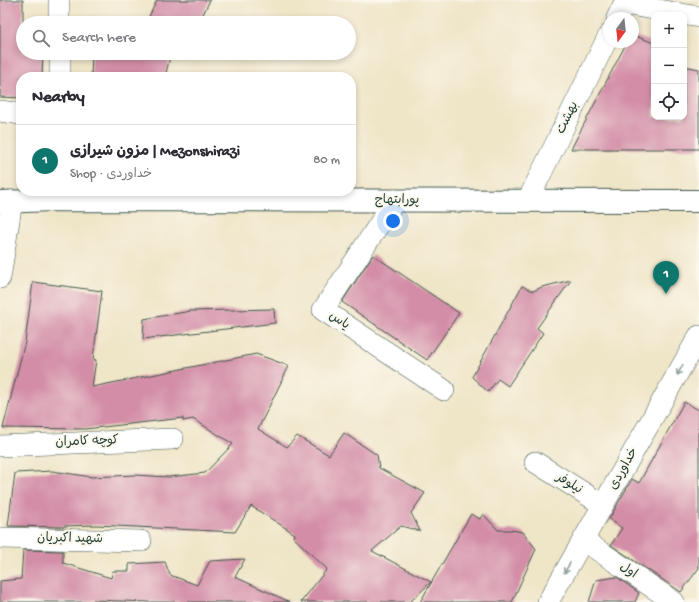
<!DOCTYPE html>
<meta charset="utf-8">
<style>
body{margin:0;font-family:"Gochi Hand","Playpen Sans Arabic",sans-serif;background:#f2f2f3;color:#2b2b33}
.controls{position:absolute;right:12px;top:12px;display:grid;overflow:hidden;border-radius:8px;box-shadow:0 2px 6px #0003}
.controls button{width:36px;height:36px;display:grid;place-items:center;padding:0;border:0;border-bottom:1px solid #e1e1e2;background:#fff;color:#2b2b33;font:20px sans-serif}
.compass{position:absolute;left:603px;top:12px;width:36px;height:36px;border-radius:50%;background:#fff;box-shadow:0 2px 6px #0003;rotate:195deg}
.you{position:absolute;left:393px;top:221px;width:14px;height:14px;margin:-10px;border:3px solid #fff;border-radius:50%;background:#1a73e8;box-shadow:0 0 0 6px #1a73e833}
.badge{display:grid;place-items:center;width:26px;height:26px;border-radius:50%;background:#0f766e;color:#fff;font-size:13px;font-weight:700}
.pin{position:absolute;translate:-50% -33px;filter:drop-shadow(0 1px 2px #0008)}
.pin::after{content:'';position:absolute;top:21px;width:14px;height:12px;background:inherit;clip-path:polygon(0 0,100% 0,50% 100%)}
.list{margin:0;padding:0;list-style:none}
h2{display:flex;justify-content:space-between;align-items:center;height:52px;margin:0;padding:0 16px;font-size:17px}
h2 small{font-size:13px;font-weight:400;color:#7c7c81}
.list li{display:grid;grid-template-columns:26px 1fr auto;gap:12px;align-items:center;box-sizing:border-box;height:72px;padding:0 16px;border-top:1px solid #e1e1e2}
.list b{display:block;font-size:15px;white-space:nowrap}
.list p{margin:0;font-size:13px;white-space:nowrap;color:#7c7c81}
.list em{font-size:13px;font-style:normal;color:#7c7c81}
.icon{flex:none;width:22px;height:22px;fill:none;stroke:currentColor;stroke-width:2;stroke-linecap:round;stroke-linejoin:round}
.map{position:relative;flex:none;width:699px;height:602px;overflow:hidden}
.search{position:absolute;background:#fff;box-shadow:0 2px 6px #0003;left:16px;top:16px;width:340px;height:44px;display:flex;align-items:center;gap:10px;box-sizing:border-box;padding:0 14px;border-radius:22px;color:#7c7c81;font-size:15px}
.panel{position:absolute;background:#fff;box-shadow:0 2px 6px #0003;left:16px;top:72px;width:340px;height:124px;border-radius:16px}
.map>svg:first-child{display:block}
.building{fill:#d38da7}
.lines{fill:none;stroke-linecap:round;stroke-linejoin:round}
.minor-casing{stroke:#3e564a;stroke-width:22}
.primary-casing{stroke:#3e564a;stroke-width:24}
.minor{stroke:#fff;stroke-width:21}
.primary{stroke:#fff;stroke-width:22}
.oneway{stroke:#8f9e9a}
.labels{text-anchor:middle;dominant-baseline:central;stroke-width:4;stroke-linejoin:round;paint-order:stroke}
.street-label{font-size:13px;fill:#1f3d34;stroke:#fbf7ec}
</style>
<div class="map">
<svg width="699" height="602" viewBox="0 0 699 602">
<rect width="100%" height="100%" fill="#fbf7ec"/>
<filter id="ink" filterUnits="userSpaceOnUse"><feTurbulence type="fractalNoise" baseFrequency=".025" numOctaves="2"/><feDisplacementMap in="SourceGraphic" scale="8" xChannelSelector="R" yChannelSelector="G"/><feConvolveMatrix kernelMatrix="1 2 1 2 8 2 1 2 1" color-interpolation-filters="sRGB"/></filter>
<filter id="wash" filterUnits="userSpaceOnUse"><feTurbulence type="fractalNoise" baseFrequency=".012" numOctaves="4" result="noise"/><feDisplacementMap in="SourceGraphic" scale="16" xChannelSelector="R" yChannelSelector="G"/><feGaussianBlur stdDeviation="0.9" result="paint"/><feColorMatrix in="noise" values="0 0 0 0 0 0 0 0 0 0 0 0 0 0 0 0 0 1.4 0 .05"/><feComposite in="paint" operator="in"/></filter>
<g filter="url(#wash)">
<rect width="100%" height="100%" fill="#efe5c7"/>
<g id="blocks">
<path class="building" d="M0 0H23V53H43L42 77H21V98L0 97Z
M157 0H210L199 23H146Z
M633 35 654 43V117H684V66L699 69V149H571L627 42H633Z
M92 53H171L165 77H91Z
M373 255 459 313 427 360 342 302Z
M571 280 537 328 543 333 508 386 498 379 488 392 472 377 522 286 533 291 542 287Z
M33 282 102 291 93 359 96 360 92 387 256 354 289 366 258 429 287 447 297 436 329 455 344 433 377 455 379 468 425 493 411 513 420 531 401 526 372 551 431 582 410 602H301L327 569 294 538 295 534 251 506 235 532 96 525 64 526V527L8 526 15 473 52 471 92 477 135 475 169 477 205 473 233 444 193 419 183 421V418L85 429 3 428 25 342Z
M274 309 275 323 143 339 144 319 191 311Z
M684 402 699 410V568L681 592 611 545 622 528 609 519 632 479 639 483Z
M471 514 480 519 483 514 498 530H511L523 532 536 549 512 602H420Z
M23 550 63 551V563L111 578 113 571H129V564L165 562 170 575 197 585 210 561 245 559 235 577 290 602H150L93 600V602H0V581L21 579Z
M617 577 639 593 635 602H589L596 580Z"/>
</g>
</g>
<g filter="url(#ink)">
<use href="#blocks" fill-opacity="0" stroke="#3e564a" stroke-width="1"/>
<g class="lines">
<defs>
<path id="minor" d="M59 0V23
M617 18 624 4 699 17
M60 53V77
M0 111 21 114
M395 200 323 310 444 390
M528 200 609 35
M0 278 12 201
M0 446 173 439
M535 462 603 505
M0 538 141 541
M583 540 674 602
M548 602 699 336"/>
<path id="primary" d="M0 202 52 200 699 201"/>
</defs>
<use href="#minor" class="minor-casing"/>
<use href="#primary" class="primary-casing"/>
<use href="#minor" class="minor"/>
<use href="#primary" class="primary"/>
</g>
<defs><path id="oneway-shaft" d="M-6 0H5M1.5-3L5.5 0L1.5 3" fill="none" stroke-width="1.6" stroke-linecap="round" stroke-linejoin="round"/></defs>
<g class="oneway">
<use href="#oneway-shaft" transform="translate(680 370) rotate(119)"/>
<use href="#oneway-shaft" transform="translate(567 568) rotate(120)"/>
</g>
</g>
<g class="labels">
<g class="street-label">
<text transform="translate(568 118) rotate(-64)">بهشت</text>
<text x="397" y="200">پورابتهاج</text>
<text transform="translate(339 321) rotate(34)">یاس</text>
<text transform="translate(87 442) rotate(-2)">کوچه کامران</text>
<text transform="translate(624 469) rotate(-61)">خداوردی</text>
<text transform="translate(569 484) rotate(32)">نیلوفر</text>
<text transform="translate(70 539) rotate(1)">شهید اکبریان</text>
<text transform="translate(628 571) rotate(34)">اول</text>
</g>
</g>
</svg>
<div class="controls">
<button>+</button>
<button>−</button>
<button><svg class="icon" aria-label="locate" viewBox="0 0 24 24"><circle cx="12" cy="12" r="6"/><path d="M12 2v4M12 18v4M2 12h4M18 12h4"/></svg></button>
</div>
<svg class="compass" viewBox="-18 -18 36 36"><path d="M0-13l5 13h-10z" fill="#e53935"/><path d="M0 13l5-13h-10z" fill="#7c7c81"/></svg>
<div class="you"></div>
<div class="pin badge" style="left:666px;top:294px">1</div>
<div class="search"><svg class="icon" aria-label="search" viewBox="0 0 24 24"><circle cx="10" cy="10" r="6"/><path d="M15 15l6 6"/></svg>Search here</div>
<section class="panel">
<h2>Nearby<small></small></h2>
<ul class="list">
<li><span class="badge">1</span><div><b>مزون شيرازی | Mezonshirazi</b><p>Shop · خداوردی</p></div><em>80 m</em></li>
</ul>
</section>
</div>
